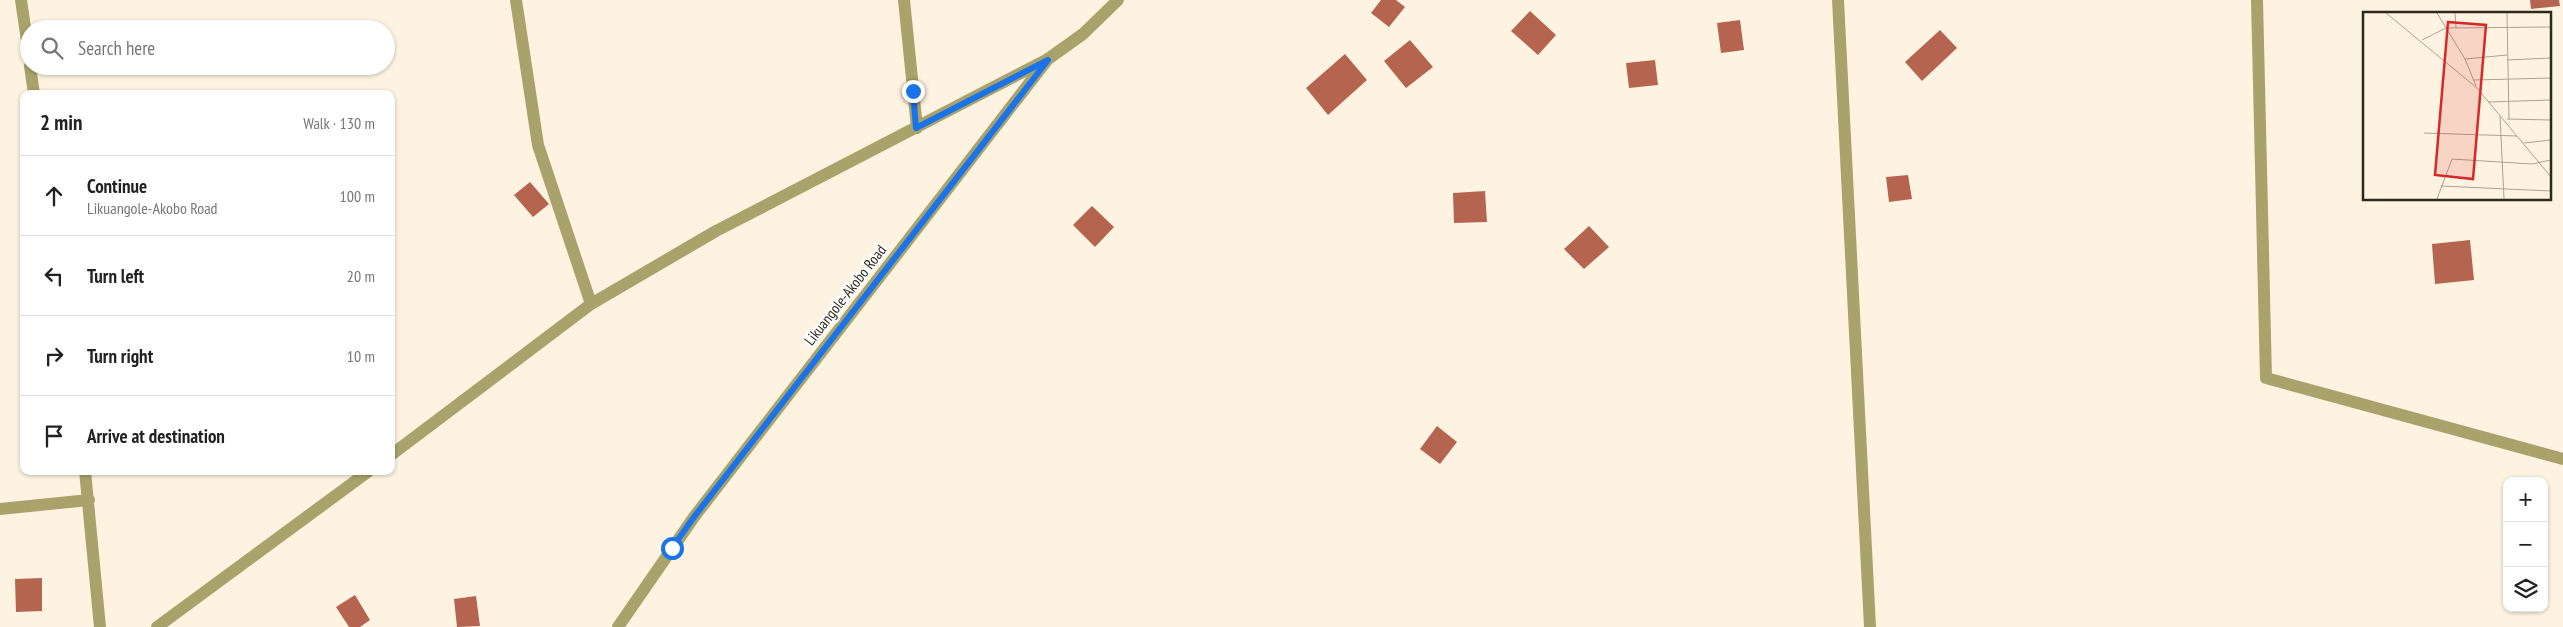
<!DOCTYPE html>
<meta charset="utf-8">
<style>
body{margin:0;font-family:"PT Sans Narrow",sans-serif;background:#f6f6f6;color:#222}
.controls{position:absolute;right:15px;bottom:15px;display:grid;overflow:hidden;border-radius:10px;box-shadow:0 1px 4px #0004}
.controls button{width:45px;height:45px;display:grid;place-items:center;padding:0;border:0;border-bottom:1px solid #e0e0e0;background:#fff;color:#222;font:25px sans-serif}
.stop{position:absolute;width:15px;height:15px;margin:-11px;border:4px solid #1a73e8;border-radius:50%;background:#fff}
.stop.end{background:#1a73e8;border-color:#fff;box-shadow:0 1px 5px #0008}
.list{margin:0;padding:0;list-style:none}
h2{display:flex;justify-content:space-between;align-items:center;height:65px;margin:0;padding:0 20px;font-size:21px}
h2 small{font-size:16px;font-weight:400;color:#767676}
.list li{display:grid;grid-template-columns:32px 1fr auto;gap:15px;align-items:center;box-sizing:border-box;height:80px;padding:0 20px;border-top:1px solid #e0e0e0}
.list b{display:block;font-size:19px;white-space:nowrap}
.list p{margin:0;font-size:16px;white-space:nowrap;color:#767676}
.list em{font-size:16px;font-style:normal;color:#767676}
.icon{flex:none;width:28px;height:28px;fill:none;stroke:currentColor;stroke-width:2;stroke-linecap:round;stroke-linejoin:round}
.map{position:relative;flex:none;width:2563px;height:627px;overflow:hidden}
.search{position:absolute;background:#fff;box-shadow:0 1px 4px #0004;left:20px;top:20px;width:375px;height:55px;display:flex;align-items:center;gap:12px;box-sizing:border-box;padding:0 18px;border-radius:28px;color:#767676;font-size:19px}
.panel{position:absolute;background:#fff;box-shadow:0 1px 4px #0004;left:20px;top:90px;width:375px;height:385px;border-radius:10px}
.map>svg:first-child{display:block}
.building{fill:#b4644f}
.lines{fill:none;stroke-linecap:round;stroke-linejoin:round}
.minor{stroke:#a9a26a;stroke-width:12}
.tertiary{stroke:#a9a26a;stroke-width:12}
.route{stroke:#1a73e8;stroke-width:6}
.labels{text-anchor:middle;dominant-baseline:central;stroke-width:5;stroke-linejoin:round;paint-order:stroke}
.street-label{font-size:15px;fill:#2f281c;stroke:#fff}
.inset-road{fill:none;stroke:#aba292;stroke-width:1}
.view{fill:#d62828;fill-opacity:0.15;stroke:#d62828;stroke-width:2.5}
.inset-edge{fill:none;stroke:#2f281c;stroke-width:2.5}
</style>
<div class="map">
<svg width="2563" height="627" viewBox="0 0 2563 627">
<rect width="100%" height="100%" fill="#fef3e0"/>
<path class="building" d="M1381 0H1396L1405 7 1389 27 1371 13Z
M2530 0H2559L2560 6 2531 9Z
M1530 11 1556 35 1538 55 1511 31Z
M1740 20 1744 50 1721 53 1717 23Z
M1940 30 1957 48 1922 81 1905 62Z
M1410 40 1433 67 1406 88 1384 61Z
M1345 54 1367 80 1328 115 1306 88Z
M1655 60 1658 85 1629 88 1626 63Z
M1908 175 1912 199 1889 202 1886 177Z
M530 182 549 204 533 217 514 195Z
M1485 191 1487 222 1454 223 1453 193Z
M1092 206 1114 227 1095 247 1073 225Z
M1589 226 1609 247 1584 269 1564 249Z
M2470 240 2474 280 2435 284 2432 244Z
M1437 426 1457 442 1440 464 1420 449Z
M42 578V611L16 612 15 579Z
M355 595 370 620 360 627H349L336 607Z
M476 596 480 626 457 627 454 599Z"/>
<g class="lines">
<path class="minor" d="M21 0 29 55
M516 0 538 145 591 304
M904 0 917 128
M1838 0 1870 627
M2257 0 2266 378 2563 459
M30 66 34 94
M391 455 591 304 716 231 1048 59
M85 471 100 627
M0 509 89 500
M157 627 369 471"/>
<path class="tertiary" d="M618 627 694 517 1048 59 1083 34 1118 0"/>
</g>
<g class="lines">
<path class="route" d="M672 548 694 517 1048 60 916 128 913 91"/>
</g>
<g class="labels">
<g class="street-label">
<text transform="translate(845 295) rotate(-52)">Likuangole-Akobo Road</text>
</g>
</g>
<g transform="translate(2363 12)">
<rect width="188" height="188" fill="#fef3e0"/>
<path class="inset-road" d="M23 1 114 76 188 165M74 1 102 47 113 74M92 1 93 16M144 1 146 107M59 28 83 16 188 15M102 47 144 43M144 48 188 46M111 68 188 66M125 90 188 88M137 104 141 187M144 107 188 108M61 121 154 124M161 131 188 128M78 174 188 179M74 187 89 147 169 152 188 148"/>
<path class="view" d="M85 10 123 13 110 167 72 163Z"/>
<rect width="188" height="188" class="inset-edge"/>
</g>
</svg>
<div class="controls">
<button>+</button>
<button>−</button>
<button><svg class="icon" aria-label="layers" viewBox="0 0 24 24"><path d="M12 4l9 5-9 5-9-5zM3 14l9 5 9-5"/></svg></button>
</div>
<div class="stop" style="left:672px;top:548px"></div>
<div class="stop end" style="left:913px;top:91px"></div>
<div class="search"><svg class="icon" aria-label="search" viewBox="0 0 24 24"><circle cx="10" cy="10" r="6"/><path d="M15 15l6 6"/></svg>Search here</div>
<section class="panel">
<h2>2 min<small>Walk · 130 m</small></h2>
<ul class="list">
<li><svg class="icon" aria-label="ahead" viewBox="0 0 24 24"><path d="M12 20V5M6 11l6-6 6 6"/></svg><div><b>Continue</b><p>Likuangole-Akobo Road</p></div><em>100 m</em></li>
<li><svg class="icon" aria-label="left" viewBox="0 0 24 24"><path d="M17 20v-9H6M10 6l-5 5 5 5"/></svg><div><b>Turn left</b></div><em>20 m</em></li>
<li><svg class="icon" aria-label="right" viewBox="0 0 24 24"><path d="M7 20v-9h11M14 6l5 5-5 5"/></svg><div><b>Turn right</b></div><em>10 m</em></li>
<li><svg class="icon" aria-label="arrive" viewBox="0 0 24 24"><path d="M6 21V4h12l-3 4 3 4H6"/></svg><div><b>Arrive at destination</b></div></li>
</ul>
</section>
</div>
